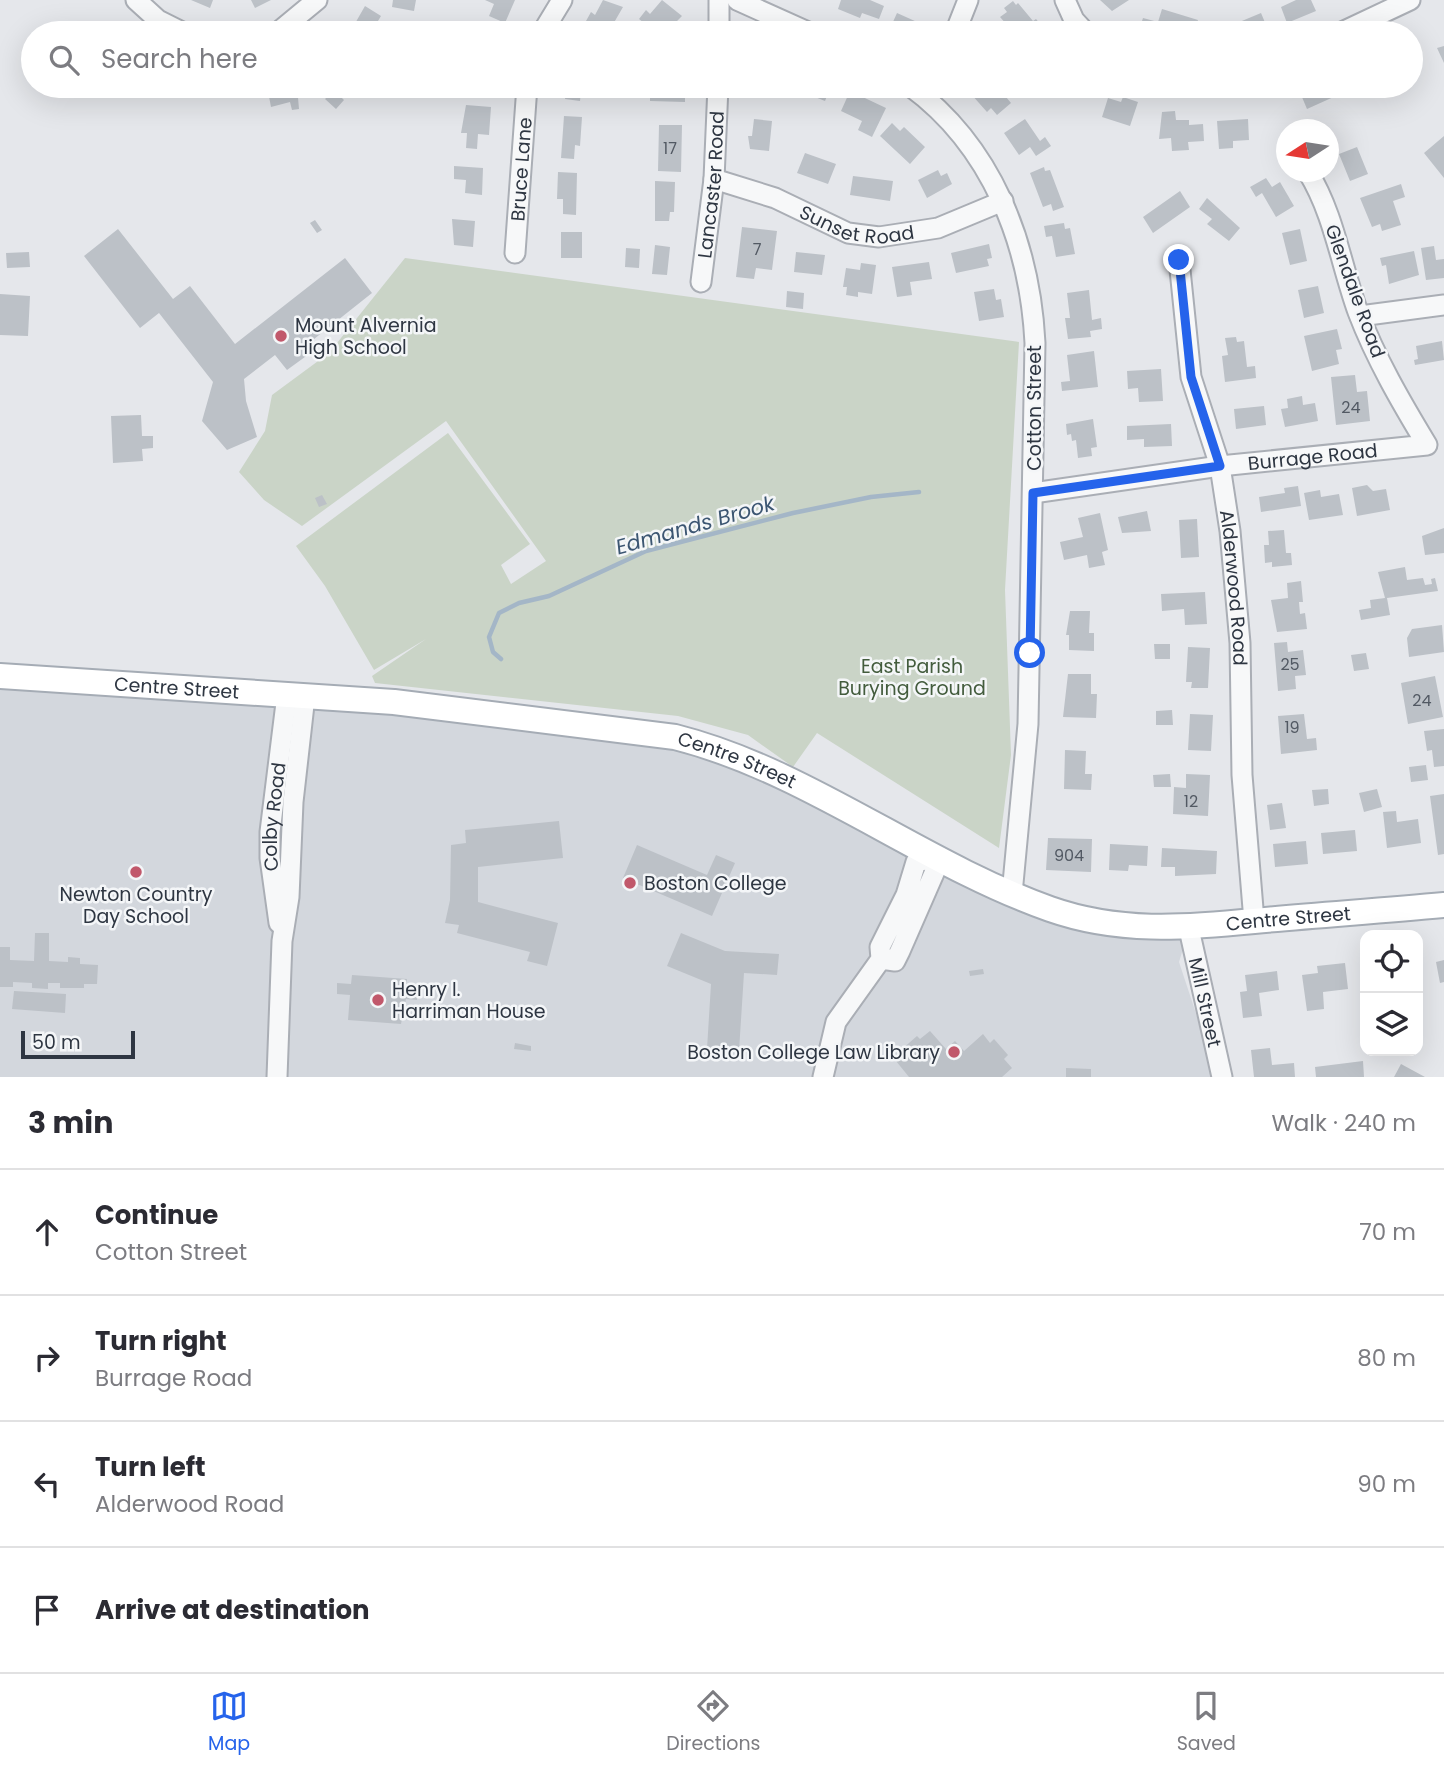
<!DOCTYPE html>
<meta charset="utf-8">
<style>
body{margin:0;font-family:Poppins,sans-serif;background:#f2f2f3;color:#2b2b33}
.controls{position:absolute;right:21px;bottom:21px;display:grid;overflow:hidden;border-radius:14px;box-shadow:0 7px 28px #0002}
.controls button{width:63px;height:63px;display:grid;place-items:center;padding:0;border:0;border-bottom:2px solid #e1e1e2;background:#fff;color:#2b2b33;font:35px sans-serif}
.compass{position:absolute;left:1276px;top:119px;width:63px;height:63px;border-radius:50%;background:#fff;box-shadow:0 7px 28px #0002;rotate:258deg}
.scale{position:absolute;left:21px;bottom:18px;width:114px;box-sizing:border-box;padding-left:7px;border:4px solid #2e3642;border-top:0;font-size:19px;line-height:24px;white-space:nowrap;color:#2e3642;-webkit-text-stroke:5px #f4f6f8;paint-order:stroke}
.stop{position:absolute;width:21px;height:21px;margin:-16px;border:5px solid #2563eb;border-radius:50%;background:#fff}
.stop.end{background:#2563eb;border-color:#fff;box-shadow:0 2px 7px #0008}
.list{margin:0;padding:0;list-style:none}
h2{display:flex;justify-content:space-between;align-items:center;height:91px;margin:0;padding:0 28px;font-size:30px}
h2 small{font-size:23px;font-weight:400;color:#7c7c81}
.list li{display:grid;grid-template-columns:46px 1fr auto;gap:21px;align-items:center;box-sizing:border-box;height:126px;padding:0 28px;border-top:2px solid #e1e1e2}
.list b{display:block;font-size:26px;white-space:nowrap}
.list p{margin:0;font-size:23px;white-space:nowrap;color:#7c7c81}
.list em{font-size:23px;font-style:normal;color:#7c7c81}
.icon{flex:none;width:38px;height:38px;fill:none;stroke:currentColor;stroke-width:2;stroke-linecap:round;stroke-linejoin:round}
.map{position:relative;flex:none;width:1444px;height:1077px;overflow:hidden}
.search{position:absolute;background:#fff;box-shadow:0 7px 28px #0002;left:21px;right:21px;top:21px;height:77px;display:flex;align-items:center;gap:18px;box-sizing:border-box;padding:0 24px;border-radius:38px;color:#7c7c81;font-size:26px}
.sheet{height:595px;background:#fff}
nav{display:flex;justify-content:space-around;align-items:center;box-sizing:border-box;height:98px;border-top:2px solid #e1e1e2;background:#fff;font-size:19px;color:#7c7c81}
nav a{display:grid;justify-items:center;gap:4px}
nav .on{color:#2563eb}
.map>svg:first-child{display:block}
.built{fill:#d3d7dd}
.green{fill:#cad4c7}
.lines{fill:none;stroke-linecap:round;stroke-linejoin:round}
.stream{stroke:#a4b6c7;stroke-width:4.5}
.building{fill:#bcc1c7}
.minor-casing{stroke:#aaaeb5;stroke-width:23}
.major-casing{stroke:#a5acb5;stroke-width:28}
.minor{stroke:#f7f8f9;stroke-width:19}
.major{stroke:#fff;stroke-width:24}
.route{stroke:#2563eb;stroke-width:9}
.poi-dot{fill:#c1586b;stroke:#f4f6f8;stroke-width:2.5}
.labels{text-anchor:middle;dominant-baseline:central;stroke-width:5;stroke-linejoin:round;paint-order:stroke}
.number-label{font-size:16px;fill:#525963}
.street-label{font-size:19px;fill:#2e3642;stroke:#f4f6f8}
.poi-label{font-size:19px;fill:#2e3642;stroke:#f4f6f8;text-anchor:start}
.park-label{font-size:19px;fill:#435c3d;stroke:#f4f6f8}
.water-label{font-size:21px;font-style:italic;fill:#3c5672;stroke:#f4f6f8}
</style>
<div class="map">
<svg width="1444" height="1077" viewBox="0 0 1444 1077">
<rect width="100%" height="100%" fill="#e5e7eb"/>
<path class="built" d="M0 676 675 737 1012 894 1189 929 1179 962 1217 1077H0Z"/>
<path class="green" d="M405 258 1019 342 1005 590 1011 755 999 848 817 733 793 767 748 735 678 716 375 683 372 676 426 639 374 670 325 586 296 546 448 433 530 544 501 565 511 584 546 561 446 421 302 526 264 500 239 472 265 431 272 395 329 353Z"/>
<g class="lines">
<path class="stream" d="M501 659 493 652 489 637 499 613 519 603 549 596 646 551 793 513 871 497 919 492"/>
</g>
<path class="building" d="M191 0H213L210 8Z
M251 0H271L255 8Z
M393 0H416L414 11 392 7Z
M485 0H515L505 23 489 16 494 4Z
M603 0 623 7 608 33 586 21 591 12 595 15Z
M662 0 682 16 675 23 687 33H656L639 19 646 10 650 14Z
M841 0H870L884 6 879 19 862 13 860 18 838 9Z
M1100 0H1129L1112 11Z
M1296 0H1311L1316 11 1287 23 1281 7Z
M1013 1 1016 5 1018 3 1033 21 1036 19 1048 33H1014L1000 17 1007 12 1004 8Z
M365 6 381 16 372 31 376 33H363L353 27Z
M1162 9 1198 20 1194 33H1138L1143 18 1158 22Z
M897 13 926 26 923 33H888Z
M1261 13 1269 32 1242 33 1237 23Z
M443 21 455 25 452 33 439 32Z
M1444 46V63L1437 48Z
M267 86H297L299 109 292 110 290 102 271 107Z
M466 86H489L487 96 465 92Z
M567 86H588L587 92 581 91 580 101 565 99Z
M650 86H685V102L650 101Z
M802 86H831L825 101 800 91Z
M972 86H997L1011 103 997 115 991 108 987 112 971 94 976 90Z
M1055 86H1073L1062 95Z
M1309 86H1347L1349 90 1307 109 1299 90Z
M334 90 344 100 336 109 325 99Z
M850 91 886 108 872 137 858 130 862 121 841 111Z
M1123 97 1138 102 1130 126 1102 117 1108 98 1121 102Z
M466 105 491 107 489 135 478 134 477 149 466 148 467 133H461Z
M1175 111 1176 120H1189V125L1203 124 1204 141 1188 142 1189 150 1172 151 1171 138 1159 139 1162 112Z
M564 116 582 117 580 146 575 145 574 159 561 158Z
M754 119 772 121 769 151 750 149 748 136H752Z
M1025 119 1040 141 1045 137 1051 146 1036 156 1030 147 1019 155 1004 133Z
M1248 119 1249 140 1233 141V148L1219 149 1217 121Z
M892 123 900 131 904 127 925 147 910 164 880 136Z
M659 125H682L681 172 658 171Z
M1444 136V178L1424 153Z
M1357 147 1368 174 1350 181 1339 154Z
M805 153 836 164 828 184 797 173Z
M454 166 483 168 482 195 465 193 466 180 454 179Z
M1044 167 1045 171 1050 170 1064 207 1053 211 1051 204 1043 207 1030 173Z
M938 170 941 176 947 173 952 184 927 198 918 180Z
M558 172 577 173 576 215 563 214V199H557Z
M853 176 893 181 890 201 850 195Z
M1266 178 1272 187 1280 182 1294 206 1276 217 1262 193 1256 197 1250 187Z
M655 181 675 182 674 212H670L669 221H655Z
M1401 184 1405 197 1393 201 1401 225 1382 231 1380 224 1372 227 1360 198Z
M1180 191 1190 207 1153 233 1143 217Z
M1207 198 1240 228 1229 241 1207 224 1212 219 1199 209Z
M452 219 475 221 473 247 454 245Z
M315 220 322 230 317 233 310 223Z
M1064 223 1065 229 1070 228 1075 254 1056 257 1052 236 1046 237 1044 226Z
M742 227 777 231 772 270 756 268 754 279 736 277Z
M118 229 173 299 190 286 235 344 345 258 372 293 304 347 309 354 287 370 275 355 244 379 246 401 257 437 227 450 202 421 213 382 159 313 140 328 84 256Z
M1300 229 1307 261 1290 265 1282 233Z
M561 232H582V258H561Z
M989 244 992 258 987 259 989 266 956 273 951 253Z
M655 245 670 247 667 275 652 274Z
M1434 246 1436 260 1444 259V278L1426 280 1421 248Z
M626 248 640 249 639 268 625 267Z
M1414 251 1419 275 1389 284 1386 265 1382 266 1380 258Z
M29 252 30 267 7 268 6 253Z
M796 252 825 255 822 275 794 272Z
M929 262 932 279 910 282 912 295 897 297 892 267Z
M861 263 876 265 872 294 858 292V297L846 295 847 287H843L846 268 860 270Z
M1318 286 1324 313 1304 318 1298 290Z
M994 289 996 300 1001 299 1004 317 979 321 974 292Z
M1089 290 1092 320 1101 318 1102 329 1090 331 1091 337 1068 339 1065 318H1070L1067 293Z
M787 291 804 293 803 309 786 307Z
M0 294 30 296 28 336 0 335Z
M1337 329 1342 349 1336 350 1339 364 1312 371 1304 336Z
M1236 337 1237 342 1244 341 1247 367 1255 366 1256 378 1225 382 1222 356 1228 355 1225 338Z
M1442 341 1444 360 1415 365 1414 360 1418 359 1416 346Z
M1094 351 1098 387 1062 391 1061 382 1070 381 1067 355Z
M1161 369 1163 401 1139 402 1138 388 1128 389 1127 371Z
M1355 375 1357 392 1367 391 1370 421 1336 425 1331 377Z
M1302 396 1303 405 1315 403 1318 421 1285 427 1281 409 1288 408 1287 399Z
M1264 406 1266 425 1236 429 1234 409Z
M141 415 142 436H153V448L142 449 143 461 113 463 111 416Z
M1093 419 1097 447 1091 448 1092 456 1078 458 1076 440 1072 441 1071 434 1067 435 1066 424Z
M1171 424 1172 446 1144 447V439L1127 440V426Z
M1367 485 1373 491 1386 489 1390 510 1357 516 1352 488Z
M1298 486 1301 506 1261 512 1259 497 1285 493 1284 488Z
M1320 490 1321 497 1339 494 1343 515 1309 520 1304 493Z
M322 495 327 504 319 507 315 498Z
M1147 511 1151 531 1122 533 1118 517Z
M1100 513 1108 550 1102 552 1105 565 1089 568 1087 555 1064 560 1060 542 1083 537 1078 518Z
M1197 519 1199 557 1181 558 1179 520Z
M1444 528V553L1425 555 1422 536Z
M1284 530 1286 553H1291L1292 565 1272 567V562L1265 563 1264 545H1269L1268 531Z
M1405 567 1407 580 1423 578 1425 585 1432 584 1431 579 1435 578 1438 591 1387 598 1390 615 1361 620 1359 610 1371 608 1370 600 1385 598 1378 572Z
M1301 581 1303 602H1299L1300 614 1305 613 1307 629 1277 632 1271 600 1288 598 1287 583Z
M1205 592 1207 624 1185 625 1184 609 1162 611 1161 594Z
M1070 611H1090L1089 633H1094V651L1069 650V635H1066Z
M1442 625 1444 652 1409 657 1407 638 1412 629Z
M1287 642 1288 652 1303 650 1306 675 1295 676 1296 689 1278 691 1274 643Z
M1154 644H1170V659H1155Z
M1188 647 1210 648 1208 688H1191L1192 682H1186Z
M1366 653 1369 669 1354 671 1351 655Z
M1068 674H1091V694H1097L1096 718 1063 717Z
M1435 676 1443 717 1408 724 1401 683Z
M1172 710 1173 725H1156V711Z
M1190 714 1213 715 1211 751 1188 750Z
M1304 714 1307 739 1316 738 1317 750 1281 754 1278 716Z
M1444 729V766L1434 767 1432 750 1427 751 1424 731Z
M1065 750 1086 751 1085 774H1092L1091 790 1064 789Z
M1426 765 1428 780 1411 782 1409 767Z
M1170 774 1171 787H1154L1153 775Z
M1186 774 1210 775 1208 816 1173 814 1174 787 1186 788Z
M1328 789 1329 804 1314 806 1312 790Z
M1377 789 1382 807 1364 812 1359 793Z
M1444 794V854L1438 855 1430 796Z
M1282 803 1286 828 1270 830 1267 805Z
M1396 811 1397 822 1418 819 1421 843 1387 848 1383 812Z
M559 821 563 858 478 867V902L558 923 547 966 527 961 530 952 457 933 459 925 445 923 450 900 451 845 466 843 465 830Z
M1355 830 1357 851 1323 854 1321 833Z
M1048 838 1092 839 1091 872 1046 870Z
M1306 841 1308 864 1275 867 1273 844Z
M1110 844 1148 846 1147 866 1129 865 1128 871 1109 870Z
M637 845 707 875 716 855 735 863 712 916 623 878Z
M1162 848 1217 851 1216 874 1175 876V867H1161Z
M35 933H49V961L68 962V957L80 958V964L98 965 97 984H84V988H60V983H48V989L32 988V983L13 982V987H0V947H10V960L34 961Z
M681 933 725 951 779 954 777 975 744 973 739 1051 707 1049 711 984 667 966Z
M1444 960V982L1440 983 1436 962Z
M1345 963 1348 989 1323 992 1324 1009 1307 1011 1302 975 1318 973 1317 966Z
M983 969 984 974 970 976 969 971Z
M1277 971 1279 990 1259 993 1262 1016 1243 1018 1240 992 1247 991 1245 975Z
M352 975 407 979 406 988 418 989 417 1000 406 999 401 1024 348 1020 350 995 337 994V983L351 984Z
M14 991 66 994 65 1013 12 1009Z
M930 1031 946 1049 955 1041 964 1051 983 1034 990 1043 994 1039 1008 1055 1004 1059 1012 1068 1002 1077H909L896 1061 904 1054 901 1050 917 1036 920 1039Z
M515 1043 531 1046V1051L514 1049Z
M1270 1048 1272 1065 1294 1063 1295 1077H1254L1251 1050Z
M1363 1061 1364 1077H1316L1315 1067Z
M1401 1064 1425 1077H1394Z
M1066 1068 1091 1069V1077H1066Z"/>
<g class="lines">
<defs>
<g id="minor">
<path d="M136 0 158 20 184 33"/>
<path d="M737 0 810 33"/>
<path d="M1065 0 1074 20 1086 33"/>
<path d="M277 33 317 0"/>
<path d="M542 33 562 0"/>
<path d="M719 33V0"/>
<path d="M955 33 968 0"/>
<path d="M1340 33 1410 0"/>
<path d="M910 86C992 146 1030 244 1035 343L1028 724 1012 894"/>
<path id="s1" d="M714 179 775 198 848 233 879 237 938 228 1003 201"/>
<path id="s2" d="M515 253 527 86"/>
<path id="s3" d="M1179 260 1191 377 1220 466 1230 531 1240 643 1242 775 1254 921"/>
<path id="s4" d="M701 282 714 179 718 86"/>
<path d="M1360 316 1444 305"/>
<path id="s5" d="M1033 493 1220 466 1427 445C1401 402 1376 359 1358 312 1341 265 1334 214 1308 172"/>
<path id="s6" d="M279 923 270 858V832L287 695"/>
<path id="s7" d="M1189 929 1222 1077"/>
<path d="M277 1077 282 941 289 897 293 802 305 696"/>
<path d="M823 1077 836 1022 881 959 880 947 906 895 916 862 935 858V871L900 951 895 961 881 959"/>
</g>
<g id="major">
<path id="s8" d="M0 676 394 702 675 737C809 771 920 863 1050 909 1118 933 1184 928 1254 921 1317 915 1381 911 1444 905"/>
</g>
</defs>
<use href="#minor" class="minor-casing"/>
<use href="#major" class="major-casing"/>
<use href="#minor" class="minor"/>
<use href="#major" class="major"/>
</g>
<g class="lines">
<path class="route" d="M1030 653 1033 493 1220 466 1191 377 1179 260"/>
</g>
<g class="poi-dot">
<circle cx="281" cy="336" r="7"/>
<circle cx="136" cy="872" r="7"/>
<circle cx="630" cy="883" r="7"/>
<circle cx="378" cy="1000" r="7"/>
<circle cx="954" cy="1052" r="7"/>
</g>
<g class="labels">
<g class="number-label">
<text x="670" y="148">17</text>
<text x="757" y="249">7</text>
<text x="1351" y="407">24</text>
<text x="1290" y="664">25</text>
<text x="1422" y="700">24</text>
<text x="1292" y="727">19</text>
<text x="1191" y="801">12</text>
<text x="1069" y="855">904</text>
</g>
<g class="street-label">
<text stroke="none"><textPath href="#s2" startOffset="84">Bruce Lane</textPath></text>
<text stroke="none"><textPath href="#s4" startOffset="98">Lancaster Road</textPath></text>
<text stroke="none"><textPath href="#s1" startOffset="152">Sunset Road</textPath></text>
<text transform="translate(1355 291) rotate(70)">Glendale Road</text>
<text transform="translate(1034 408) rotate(-90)">Cotton Street</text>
<text stroke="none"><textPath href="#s5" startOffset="282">Burrage Road</textPath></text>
<text stroke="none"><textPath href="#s3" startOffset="334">Alderwood Road</textPath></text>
<text stroke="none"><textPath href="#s8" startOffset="177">Centre Street</textPath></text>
<text stroke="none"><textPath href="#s8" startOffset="744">Centre Street</textPath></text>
<text stroke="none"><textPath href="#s6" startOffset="107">Colby Road</textPath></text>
<text stroke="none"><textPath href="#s8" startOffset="1332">Centre Street</textPath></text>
<text stroke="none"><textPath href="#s7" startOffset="75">Mill Street</textPath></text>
</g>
<g class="poi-label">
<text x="295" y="325">Mount Alvernia<tspan x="295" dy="22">High School</tspan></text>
<text x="644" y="883">Boston College</text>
<text x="136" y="894" text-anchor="middle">Newton Country<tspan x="136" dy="22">Day School</tspan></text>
<text x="392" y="989">Henry I.<tspan x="392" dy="22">Harriman House</tspan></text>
<text x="940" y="1052" text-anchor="end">Boston College Law Library</text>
</g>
<g class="park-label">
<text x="912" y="666">East Parish<tspan x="912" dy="22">Burying Ground</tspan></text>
</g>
<g class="water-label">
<text transform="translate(695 525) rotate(-16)">Edmands Brook</text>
</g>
</g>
</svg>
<div class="controls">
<button><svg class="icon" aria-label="locate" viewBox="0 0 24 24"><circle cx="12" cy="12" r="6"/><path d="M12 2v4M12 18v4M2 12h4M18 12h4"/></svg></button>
<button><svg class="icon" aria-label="layers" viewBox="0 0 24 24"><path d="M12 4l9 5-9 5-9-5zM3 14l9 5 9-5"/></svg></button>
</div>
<svg class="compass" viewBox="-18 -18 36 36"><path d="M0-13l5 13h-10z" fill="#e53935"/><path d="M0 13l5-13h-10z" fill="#7c7c81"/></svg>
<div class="scale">50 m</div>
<div class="stop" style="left:1030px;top:653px"></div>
<div class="stop end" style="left:1179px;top:260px"></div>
<div class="search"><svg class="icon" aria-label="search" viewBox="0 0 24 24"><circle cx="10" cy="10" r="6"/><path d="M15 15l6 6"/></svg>Search here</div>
</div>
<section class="sheet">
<h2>3 min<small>Walk · 240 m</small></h2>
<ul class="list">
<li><svg class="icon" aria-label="ahead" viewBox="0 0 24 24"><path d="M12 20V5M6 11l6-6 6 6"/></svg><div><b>Continue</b><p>Cotton Street</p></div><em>70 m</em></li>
<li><svg class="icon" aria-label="right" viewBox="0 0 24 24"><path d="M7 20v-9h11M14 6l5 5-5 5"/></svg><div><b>Turn right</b><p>Burrage Road</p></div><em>80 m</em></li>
<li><svg class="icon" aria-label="left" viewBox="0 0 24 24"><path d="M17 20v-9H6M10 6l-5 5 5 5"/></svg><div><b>Turn left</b><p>Alderwood Road</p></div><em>90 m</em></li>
<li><svg class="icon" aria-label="arrive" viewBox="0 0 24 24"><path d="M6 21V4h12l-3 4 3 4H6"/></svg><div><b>Arrive at destination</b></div></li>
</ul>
</section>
<nav>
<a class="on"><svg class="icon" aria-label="map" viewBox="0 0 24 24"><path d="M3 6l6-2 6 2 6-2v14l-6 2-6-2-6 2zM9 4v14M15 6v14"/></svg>Map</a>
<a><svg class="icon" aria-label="directions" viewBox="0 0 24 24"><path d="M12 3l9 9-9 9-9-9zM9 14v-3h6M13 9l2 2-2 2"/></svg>Directions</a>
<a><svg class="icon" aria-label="saved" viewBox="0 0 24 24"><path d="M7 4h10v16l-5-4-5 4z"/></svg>Saved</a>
</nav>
